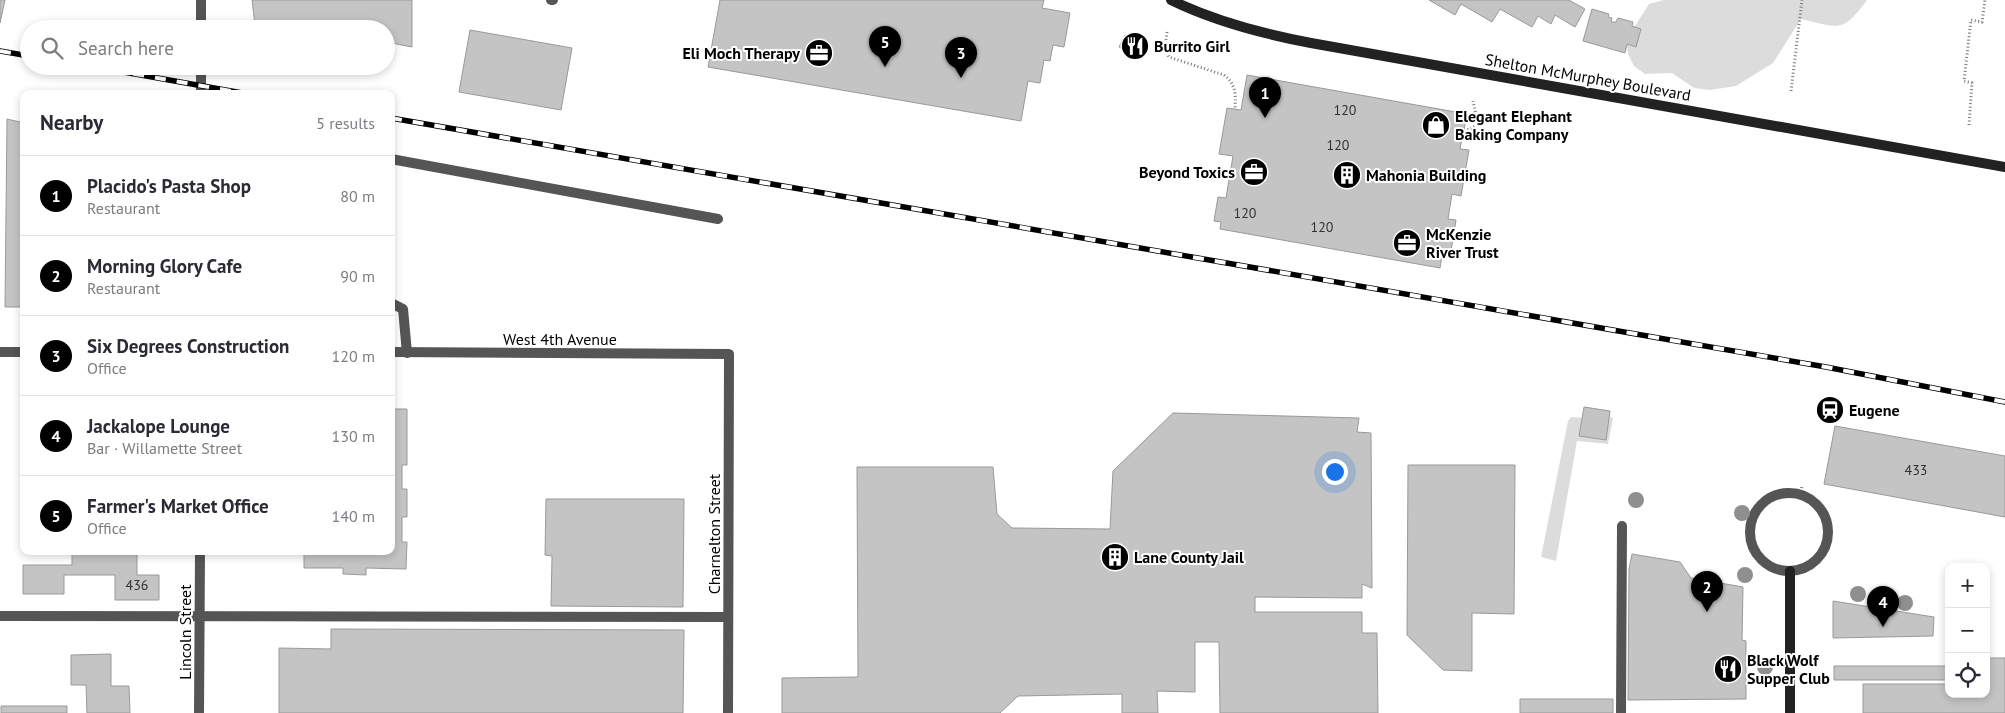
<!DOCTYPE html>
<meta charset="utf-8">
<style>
body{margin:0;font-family:"PT Sans",sans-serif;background:#f2f2f3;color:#2b2b33}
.controls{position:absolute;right:15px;bottom:15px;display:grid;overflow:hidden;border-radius:10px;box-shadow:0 2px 8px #0003}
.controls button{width:45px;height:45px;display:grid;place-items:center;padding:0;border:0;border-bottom:1px solid #e1e1e2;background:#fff;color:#2b2b33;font:25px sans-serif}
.you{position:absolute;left:1334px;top:471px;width:18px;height:18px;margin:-12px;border:4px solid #fff;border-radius:50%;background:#1a73e8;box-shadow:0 0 0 8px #1a73e833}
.badge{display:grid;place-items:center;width:32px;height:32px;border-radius:50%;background:#000;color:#fff;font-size:16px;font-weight:700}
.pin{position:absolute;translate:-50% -41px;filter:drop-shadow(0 1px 2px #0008)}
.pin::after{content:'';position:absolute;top:26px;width:18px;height:15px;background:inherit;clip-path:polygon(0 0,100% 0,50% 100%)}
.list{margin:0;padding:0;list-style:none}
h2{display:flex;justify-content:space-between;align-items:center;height:65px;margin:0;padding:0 20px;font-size:21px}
h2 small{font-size:16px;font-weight:400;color:#7c7c81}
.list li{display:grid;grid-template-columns:32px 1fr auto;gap:15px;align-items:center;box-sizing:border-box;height:80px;padding:0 20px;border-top:1px solid #e1e1e2}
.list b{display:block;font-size:19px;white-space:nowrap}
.list p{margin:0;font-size:16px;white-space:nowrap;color:#7c7c81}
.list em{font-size:16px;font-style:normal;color:#7c7c81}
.icon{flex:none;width:28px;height:28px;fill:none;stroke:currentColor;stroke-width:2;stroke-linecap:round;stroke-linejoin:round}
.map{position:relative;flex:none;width:2005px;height:713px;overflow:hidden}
.search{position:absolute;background:#fff;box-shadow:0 2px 8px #0003;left:20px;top:20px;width:375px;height:55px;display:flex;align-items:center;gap:12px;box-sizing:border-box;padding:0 18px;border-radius:28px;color:#7c7c81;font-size:19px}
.panel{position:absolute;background:#fff;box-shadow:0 2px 8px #0003;left:20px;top:90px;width:375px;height:465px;border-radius:10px}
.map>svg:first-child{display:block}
.green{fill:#dcdcdc}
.building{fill:#c4c4c4;stroke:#999}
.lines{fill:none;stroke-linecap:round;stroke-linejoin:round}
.path{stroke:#777;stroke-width:3;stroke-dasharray:1 2.5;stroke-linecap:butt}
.lane{stroke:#555;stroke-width:10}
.street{stroke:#555;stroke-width:10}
.secondary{stroke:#222;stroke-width:10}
.rail-casing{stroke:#000;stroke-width:5.5}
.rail{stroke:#fff;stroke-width:4;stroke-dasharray:11;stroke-linecap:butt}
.tree{fill:#8f8f8f}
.labels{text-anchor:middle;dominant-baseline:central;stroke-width:4;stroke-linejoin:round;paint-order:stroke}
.number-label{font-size:14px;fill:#313131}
.poi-label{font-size:16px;font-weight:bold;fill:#000;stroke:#fff;text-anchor:start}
.street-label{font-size:16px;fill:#000;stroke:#fff}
</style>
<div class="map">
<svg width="2005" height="713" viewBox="0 0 2005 713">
<rect width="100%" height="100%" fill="#fff"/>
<path class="green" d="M1664 0H1867C1843 33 1839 28 1801 19L1773 63 1736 86 1710 90 1694 88 1672 73 1645 74 1634 66 1628 54 1626 40 1649 4Z
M1571 417 1582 418 1579 436 1605 440 1609 417 1613 418 1608 444 1577 441 1556 561 1541 557 1568 421Z"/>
<path class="building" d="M0 0H5L0 23Z
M252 0H412V47L386 42V29L255 25Z
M720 0H1044L1042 8 1070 13 1064 47 1053 45 1050 61 1044 60 1040 83 1028 81 1021 121 708 67Z
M1429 0H1569L1585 9 1575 27 1555 15 1551 24 1538 16 1532 27 1500 9 1492 22 1461 4 1455 15Z
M1592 9 1609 14 1608 17 1612 18 1611 22H1616L1618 18 1633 22 1632 26 1641 29 1636 47 1627 44 1625 53 1583 41Z
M470 30 572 48 561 110 459 92Z
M1125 35 1149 46 1143 58 1119 47Z
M1247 75 1467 114 1460 149 1469 150 1461 196 1452 194 1448 219 1456 220 1451 251 1443 250 1440 268 1220 229 1221 222 1214 221 1218 197 1226 198 1233 156 1219 154 1227 108 1241 110Z
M7 119 24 123V307H5Z
M1584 407 1610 411 1606 440 1579 436Z
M391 409H407V465H402V489H407V517H402V542H407L406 569 366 568V575L343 574V568H304V551H391Z
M1173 413 1359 418 1357 432 1371 433 1372 588 1362 584V598L1255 597V612H1362V633H1377L1378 713H1220L1219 642H1195V692L1157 691 1158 713H1122V694L1018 696 1000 713H782V678L858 677 857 467H993L997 514 1012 528 1110 529 1113 471Z
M1835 426 2005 456V517L1824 484Z
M1408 465H1515L1514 614 1472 613V671L1443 670 1407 635Z
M546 499H684L683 607 551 606 552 556 545 555Z
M72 551H137V575H159V600H115V575H64V594H23V565H72Z
M1632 554 1680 562 1691 578 1743 587 1742 640 1746 641V699L1628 700 1629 569Z
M1833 601 1934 617 1933 636 1833 638Z
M331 629 684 630 683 713H279V648L331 649Z
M111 654V686H129L130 713H87L86 685H71V655Z
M1986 658H2005V713H1863V684H1949V694H1986Z
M1834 666H1949V680H1834Z
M1520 699H1613V713H1520Z
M1 706H67V713H1Z"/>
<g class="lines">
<path class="path" d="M1167 32 1165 49 1169 57 1224 75C1236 84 1236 95 1235 109
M1791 91 1802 0
M1969 125 1972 83 1964 81 1971 20 1982 22 1985 0
M1464 130 1471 129 1478 124 1473 101
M1801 495 1802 485"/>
<path class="lane" d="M551 0H553
M391 159 718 219
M391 303 403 309 407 353
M1750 532a39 39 0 1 1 78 0a39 39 0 1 1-78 0Z
M0 616 728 617
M1621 713 1622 526"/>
<path class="street" d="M201 29V0
M201 66V94
M0 352H24
M391 352 729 354 728 713
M199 713 200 551"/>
<path class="secondary" d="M1171 0C1216 22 1263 34 1311 43L2005 167
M1790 713V571"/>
<defs>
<path id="rail" d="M0 51 29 56
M90 66 248 94
M391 118 1826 367 2005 402"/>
</defs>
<use href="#rail" class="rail-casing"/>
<use href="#rail" class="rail"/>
</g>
<g class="tree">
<circle cx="1636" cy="500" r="8"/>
<circle cx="1742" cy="513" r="8"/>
<circle cx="1745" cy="575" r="8"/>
<circle cx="1858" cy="594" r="8"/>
<circle cx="1905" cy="603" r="8"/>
<circle cx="1765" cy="667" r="8"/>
</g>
<defs>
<symbol id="restaurant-disc" viewBox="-11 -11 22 22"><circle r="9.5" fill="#000" stroke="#fff"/><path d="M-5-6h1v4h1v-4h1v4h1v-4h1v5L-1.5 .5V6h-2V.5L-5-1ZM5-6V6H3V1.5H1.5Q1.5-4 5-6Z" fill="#fff"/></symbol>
<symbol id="office-disc" viewBox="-11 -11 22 22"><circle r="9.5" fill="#000" stroke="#fff"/><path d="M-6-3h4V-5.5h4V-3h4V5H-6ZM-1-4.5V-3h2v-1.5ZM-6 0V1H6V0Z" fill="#fff"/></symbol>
<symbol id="shop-disc" viewBox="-11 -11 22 22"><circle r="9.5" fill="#000" stroke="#fff"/><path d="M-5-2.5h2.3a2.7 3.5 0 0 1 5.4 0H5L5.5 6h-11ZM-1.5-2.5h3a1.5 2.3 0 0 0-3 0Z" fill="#fff"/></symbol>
<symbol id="building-disc" viewBox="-11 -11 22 22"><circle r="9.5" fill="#000" stroke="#fff"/><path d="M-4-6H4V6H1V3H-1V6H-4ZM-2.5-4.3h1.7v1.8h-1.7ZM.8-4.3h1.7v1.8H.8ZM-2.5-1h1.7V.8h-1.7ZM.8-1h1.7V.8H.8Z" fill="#fff"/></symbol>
<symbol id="station-disc" viewBox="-11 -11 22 22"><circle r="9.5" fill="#000" stroke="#fff"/><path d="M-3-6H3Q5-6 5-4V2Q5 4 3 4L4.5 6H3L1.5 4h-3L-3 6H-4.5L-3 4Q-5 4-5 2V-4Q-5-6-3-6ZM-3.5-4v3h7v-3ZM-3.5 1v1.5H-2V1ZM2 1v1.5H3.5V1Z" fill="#fff"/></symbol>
</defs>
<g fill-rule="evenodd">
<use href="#restaurant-disc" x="1119" y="30" width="32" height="32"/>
<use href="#office-disc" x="803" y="37" width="32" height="32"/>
<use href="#shop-disc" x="1420" y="109" width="32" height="32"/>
<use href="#office-disc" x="1238" y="156" width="32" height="32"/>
<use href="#building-disc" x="1331" y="159" width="32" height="32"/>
<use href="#office-disc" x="1391" y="227" width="32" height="32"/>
<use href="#station-disc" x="1814" y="394" width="32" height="32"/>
<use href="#building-disc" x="1099" y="541" width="32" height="32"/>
<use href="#restaurant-disc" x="1712" y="653" width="32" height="32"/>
</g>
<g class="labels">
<g class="number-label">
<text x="1345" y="110">120</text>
<text x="1338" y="145">120</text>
<text x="1245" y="213">120</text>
<text x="1322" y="227">120</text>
<text x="1916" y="470">433</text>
<text x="137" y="585">436</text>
</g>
<g class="poi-label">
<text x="1154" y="46">Burrito Girl</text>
<text x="800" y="53" text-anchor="end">Eli Moch Therapy</text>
<text x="1455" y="116">Elegant Elephant<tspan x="1455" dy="18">Baking Company</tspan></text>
<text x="1235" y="172" text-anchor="end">Beyond Toxics</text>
<text x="1366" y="175">Mahonia Building</text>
<text x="1426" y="234">McKenzie<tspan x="1426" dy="18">River Trust</tspan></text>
<text x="1849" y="410">Eugene</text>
<text x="1134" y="557">Lane County Jail</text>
<text x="1747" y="660">Black Wolf<tspan x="1747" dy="18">Supper Club</tspan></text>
</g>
<g class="street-label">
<text transform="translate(1588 77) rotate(10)">Shelton McMurphey Boulevard</text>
<text x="560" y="339">West 4th Avenue</text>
<text transform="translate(714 534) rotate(-90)">Charnelton Street</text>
<text transform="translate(185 632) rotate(-90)">Lincoln Street</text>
</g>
</g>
</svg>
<div class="controls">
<button>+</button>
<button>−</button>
<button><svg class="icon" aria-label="locate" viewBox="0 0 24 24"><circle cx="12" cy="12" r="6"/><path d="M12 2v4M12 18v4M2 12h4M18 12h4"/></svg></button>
</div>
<div class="you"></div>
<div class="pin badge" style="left:1265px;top:118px">1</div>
<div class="pin badge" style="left:1707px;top:612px">2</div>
<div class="pin badge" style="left:961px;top:78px">3</div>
<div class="pin badge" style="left:1883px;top:627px">4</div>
<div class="pin badge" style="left:885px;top:67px">5</div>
<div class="search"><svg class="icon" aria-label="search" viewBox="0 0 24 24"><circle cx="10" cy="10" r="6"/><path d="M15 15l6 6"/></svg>Search here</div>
<section class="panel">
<h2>Nearby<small>5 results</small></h2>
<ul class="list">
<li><span class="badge">1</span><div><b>Placido's Pasta Shop</b><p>Restaurant</p></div><em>80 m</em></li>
<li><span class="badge">2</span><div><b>Morning Glory Cafe</b><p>Restaurant</p></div><em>90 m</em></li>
<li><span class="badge">3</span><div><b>Six Degrees Construction</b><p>Office</p></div><em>120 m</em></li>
<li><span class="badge">4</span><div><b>Jackalope Lounge</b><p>Bar · Willamette Street</p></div><em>130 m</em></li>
<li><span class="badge">5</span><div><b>Farmer's Market Office</b><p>Office</p></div><em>140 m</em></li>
</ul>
</section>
</div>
